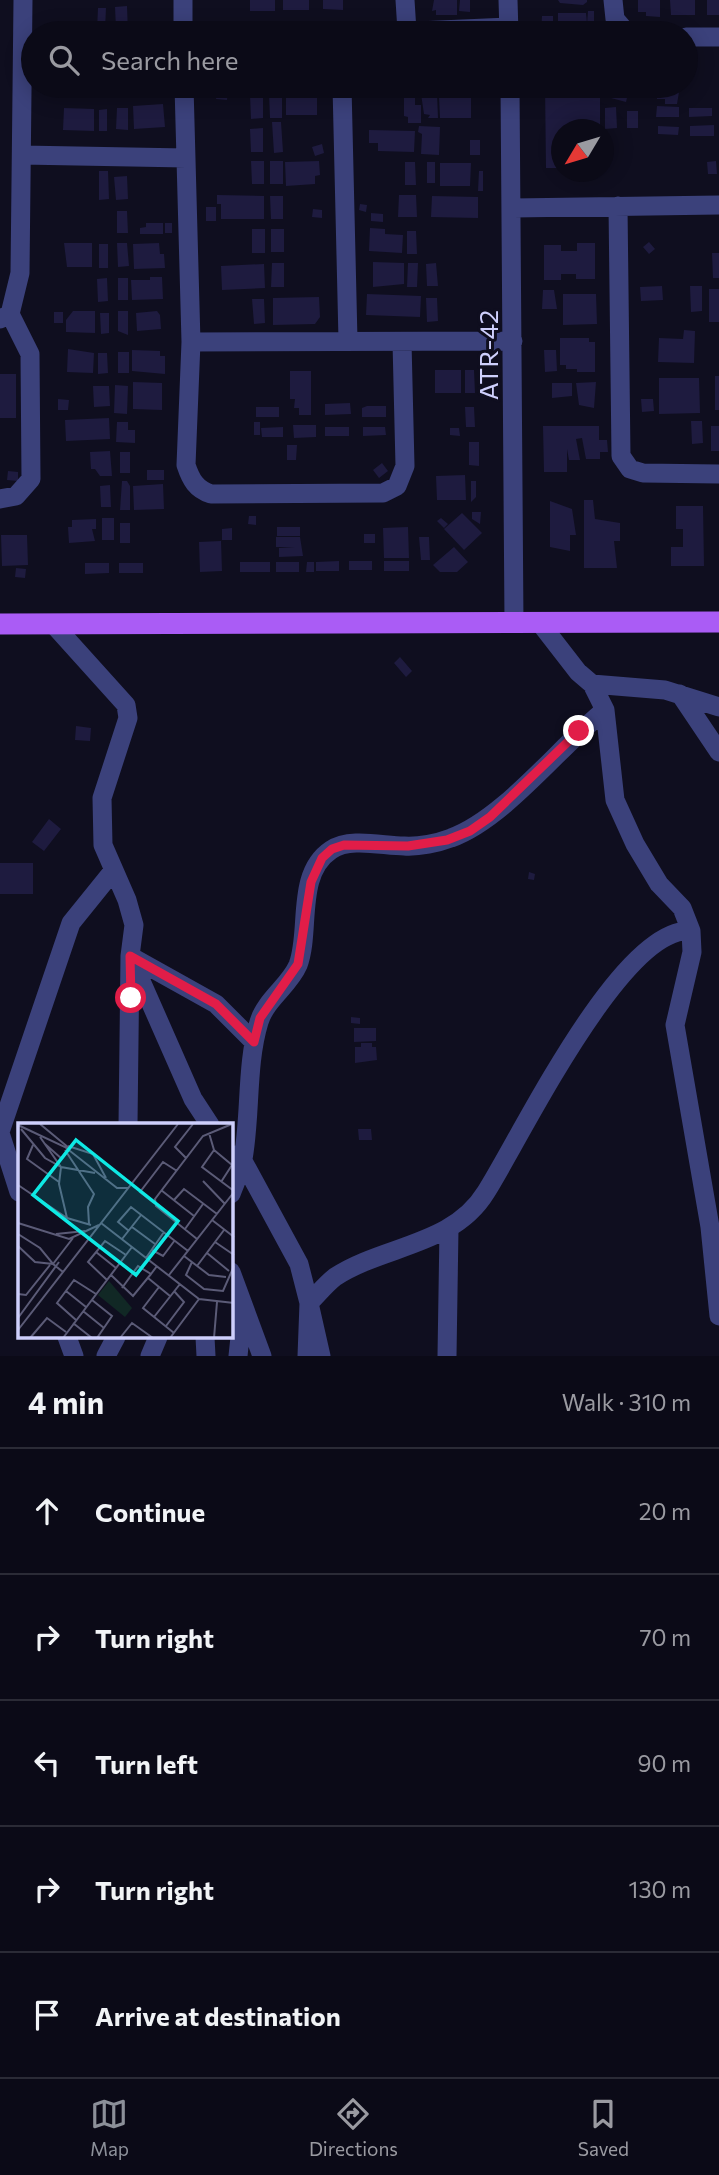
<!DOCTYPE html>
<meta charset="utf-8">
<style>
body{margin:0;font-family:Commissioner,sans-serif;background:#141320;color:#f1f3f6}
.compass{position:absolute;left:551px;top:119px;width:63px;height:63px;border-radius:50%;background:#0b0a17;box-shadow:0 4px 18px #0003;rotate:232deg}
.stop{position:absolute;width:21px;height:21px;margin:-16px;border:5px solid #e11d48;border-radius:50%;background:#fff}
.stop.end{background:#e11d48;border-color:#fff;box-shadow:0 2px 7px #0008}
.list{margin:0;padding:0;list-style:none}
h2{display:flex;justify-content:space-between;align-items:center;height:91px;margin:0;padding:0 28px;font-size:30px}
h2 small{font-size:23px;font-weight:400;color:#9a9aa1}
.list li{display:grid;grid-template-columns:46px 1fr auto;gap:21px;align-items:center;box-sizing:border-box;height:126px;padding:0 28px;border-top:2px solid #2b2b36}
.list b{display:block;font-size:26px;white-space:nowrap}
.list em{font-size:23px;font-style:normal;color:#9a9aa1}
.icon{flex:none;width:38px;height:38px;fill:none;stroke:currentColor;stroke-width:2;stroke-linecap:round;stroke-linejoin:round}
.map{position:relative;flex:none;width:719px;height:1356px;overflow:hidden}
.search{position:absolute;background:#0b0a17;box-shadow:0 4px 18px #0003;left:21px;right:21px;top:21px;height:77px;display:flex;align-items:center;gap:18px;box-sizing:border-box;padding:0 24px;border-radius:38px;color:#9a9aa1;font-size:26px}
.sheet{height:721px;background:#0b0a17}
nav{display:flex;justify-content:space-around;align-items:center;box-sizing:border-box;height:98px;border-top:2px solid #2b2b36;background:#0b0a17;font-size:19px;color:#9a9aa1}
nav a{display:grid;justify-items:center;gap:4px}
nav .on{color:#8c9099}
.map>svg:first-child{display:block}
.building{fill:#1e1b3f}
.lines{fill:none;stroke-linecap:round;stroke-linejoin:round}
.minor{stroke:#3b417b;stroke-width:19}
.major{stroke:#aa5cf5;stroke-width:21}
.route{stroke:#e11d48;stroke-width:9}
.labels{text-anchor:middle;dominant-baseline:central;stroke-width:6;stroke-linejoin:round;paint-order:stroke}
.street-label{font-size:26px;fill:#cecffc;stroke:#0f0e1f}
.inset-road{fill:none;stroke:#5b5b77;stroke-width:2}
.view{fill:#0ee9e4;fill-opacity:0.15;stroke:#0ee9e4;stroke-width:3.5}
.inset-edge{fill:none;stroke:#cecffc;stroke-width:3.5}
</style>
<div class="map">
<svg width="719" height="1356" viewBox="0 0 719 1356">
<rect width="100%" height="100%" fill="#0f0e1f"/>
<path class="building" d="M250 0H275V11H250Z
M283 0H309V10H283Z
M323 0H343V10L323 9Z
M434 0H457V15H436V10L432 11Z
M460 0H470V12L459 11Z
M558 0H587V2L583 5 560 3Z
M638 0H660V17L646 16V12H638Z
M670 0H695V15H671Z
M707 0H719V15H707Z
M127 6 128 33H111V29H116L115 7Z
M98 8H106L105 30H97Z
M588 11H594V24H587Z
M558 13H586L588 33H558Z
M542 16H553V33H541Z
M64 86H94V97H64Z
M98 86H107L108 97H98Z
M118 86H127V96H118Z
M545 86H600V130H562V168H546Z
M613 86H630L626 102 611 98Z
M656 86H680L677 104H665V99H657Z
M217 90 228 91 227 100 216 99Z
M286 93H317V115H286Z
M404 93H415V105H421V123H408V117L404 116Z
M437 93 438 118H428L430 115 424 114 421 94Z
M269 94H282V118H270Z
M250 95H263V118L251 119Z
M471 95V118H440L439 97Z
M163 104 165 127 134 129 133 106Z
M657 106 679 107V117H656Z
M616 107 617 128 605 129V108Z
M64 108 94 109V131L63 130Z
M117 108H128V130L116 129Z
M689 108H712V116L689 117Z
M107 109V131H99V110Z
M627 111H638V128H627Z
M272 122H281L283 152 274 153Z
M714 125V136H690V126Z
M419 126 440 127 439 155 421 154 422 134 418 132Z
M658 126 679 127 678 135 658 134Z
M263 128V152H251L250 129Z
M369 130 415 131 414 152 378 151V143H369Z
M470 140H480V155H470Z
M322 144 324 153 315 156 312 147Z
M251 161H264V184H252Z
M270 161H283V184H270Z
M319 161 320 175 315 176V184L286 186 285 162Z
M716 161 717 174H708L707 162Z
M405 162H415L416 185H405Z
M427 162H435V183H427Z
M440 163H471L470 186H440Z
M99 171H108L109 199 99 200Z
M479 171H483V191H478Z
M127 176 128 199 116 200 114 177Z
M217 195 264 196V219H221V204H217Z
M399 195H416L417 217H398Z
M270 196H283V219H271Z
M432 196 478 197V218L431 217Z
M360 204 367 205 366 212 359 210Z
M206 207H216V221H206Z
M313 209 322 210V218L312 217Z
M117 211H127L128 233H117Z
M371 213 383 214V222L371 221Z
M146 223H163V234H140V228L146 227Z
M165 223H172V233H165Z
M370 228 385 229V234L403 235 402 253 369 251Z
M252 229H265V253H252Z
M271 229H284V252H271Z
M407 231H416L417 254H407Z
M649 242 655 249 649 254 643 247Z
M64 243H92V267H67Z
M117 243H127L129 266 118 267Z
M159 243 160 254H164L165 268 134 269 133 244Z
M577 243H595V279H576V274H561V280H544V245H561V251H577Z
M99 244H108V268H99Z
M712 253H719V278H713Z
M373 262 404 263V284L373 287Z
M272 263H284V287H271Z
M408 263H418L417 287H407Z
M436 263 438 286H427L426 264Z
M264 264 265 288 222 290 221 266Z
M150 277H162L163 299 132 300 131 280H150Z
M107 278 108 301 98 302 97 279Z
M118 278H128V300H118Z
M662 286 663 300 641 301 640 287Z
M690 286H702V311L691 312Z
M709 289H719V322H709Z
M543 290H554L557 309H542Z
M367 294 421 296 420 317 366 315Z
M563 294H596L597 324 563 325Z
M319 297 320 317 315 324 273 325V298Z
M426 298H437L438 321 427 322Z
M252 299H264L265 323 254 324Z
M73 311H95V333L66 332V320Z
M118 311H128V335L118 331Z
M157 311 160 315 161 329 137 331 136 313Z
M54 312H63V323H54Z
M100 313H109V333L101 334Z
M684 330 695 331 694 363 658 362 659 338 683 339Z
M560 338H589V342H595V372H577V369H566V365H560Z
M68 349 94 353 93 373 67 372Z
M132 350 160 351V356H165V374L132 371Z
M544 350H556L557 371 545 372Z
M118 352H129V373H118Z
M98 353H107L108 373 98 374Z
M435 370H461V393H435Z
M465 370H474L475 393H465Z
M290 371H311V415H299V408H294L295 399H290Z
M0 374H16V418H0Z
M715 376H719V410H715Z
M659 378H699L700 413 659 414Z
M133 382 162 383V410L133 409Z
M596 382 594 408 579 405 576 383Z
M552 383H572V396L552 398Z
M115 385 128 386 127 414 114 413Z
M93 386H109L110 406 94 407Z
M58 399 69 400 68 410H58Z
M641 399H653L654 411 642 412Z
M350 403 351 414 325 415V404Z
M367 406H386V417H362V408Z
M256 407H279V417H256Z
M465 407H474L475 427H466Z
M109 418 110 439 66 441 65 420Z
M691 421H702L703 443 692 444Z
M117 422H128V430H135V443L116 442Z
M254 422H260V435H254Z
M293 425H316V437L294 438Z
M543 426H599V440H607L608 452H600V459H586L582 438 576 439 580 460H569L567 449V472H544Z
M711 426H719V451H711Z
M283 427V437H262L261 428Z
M325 427H349V436H325Z
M363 427H385L386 435 363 436Z
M450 428H459L460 436 450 435Z
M469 442H479V466L469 465Z
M287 445H297L296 460H287Z
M110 451 112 476H100L95 469H91L90 452Z
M120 452H130V473H120Z
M382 463 388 471 379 478 373 470Z
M147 470H164V480H147Z
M8 471 18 472V481L7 480Z
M465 475 466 500H437L436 476Z
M122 481H127L130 486V510H120Z
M471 481H476V497L471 502Z
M163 484 164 509 134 510 133 486Z
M110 485 111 507H101L100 486Z
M584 500H593L595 519 620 523V541H614L617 568H584Z
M550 501 572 509 576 535H570V551L550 547Z
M676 506H703L704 566H671V547H683V529H676Z
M472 512H481L480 524 472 519Z
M462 513 482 533 464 550 444 529Z
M249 516H256V525L248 524Z
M102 518H114V540H102Z
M441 518 448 524 444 528 437 521Z
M96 519V529H92L95 541 69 543 68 527H72V520Z
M120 523H130V543H120Z
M277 527H300V536H277Z
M408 527 409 558H384L383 528Z
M232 528V540H222V529Z
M364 534H375V543H364Z
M1 535H27L28 565 2 566Z
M276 537H300L303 556 279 557V548L295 547H276Z
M419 537H429L430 560H421Z
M221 541 222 571 200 572 199 542Z
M454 547 468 562 457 572H440L433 565Z
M339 561V571H316V562Z
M349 561H372V570H349Z
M384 561H409V571H384Z
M240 562H270V572H240Z
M276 562H299V572H276Z
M307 562H314V572H306Z
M85 563H109V573L85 574Z
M119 563H143V573H119Z
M16 568 26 569 25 578 15 577Z
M400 657 412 671 406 677 394 663Z
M76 726 91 728 90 741 75 740Z
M49 819 61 829 44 851 32 842Z
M0 863H33V894H0Z
M529 872 535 874 534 880 528 879Z
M351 1017 360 1018V1024L351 1023Z
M354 1028H376V1041L354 1042Z
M361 1043H372V1047H376L377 1060 355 1063V1047H361Z
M358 1129H371L372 1140H359Z"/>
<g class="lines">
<path class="minor" d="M183 0V33
M405 0 407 31
M508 0 509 33
M613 0 615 19 627 33
M371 33 509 27
M686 37H719
M184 86 191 342 186 465C191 480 196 489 211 494L383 493 397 486 405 466 402 342
M342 86 348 340
M510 86 514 623
M22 155 186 158
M618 206 621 456 630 469 643 473 719 474
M513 208 719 205
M0 319 10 314 20 273 23 0
M191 342 513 341
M0 499 16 496 31 479 30 354 10 314
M540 623 578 672 592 684 665 690 719 707
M53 624 126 705 128 718 102 798 103 845 127 900 134 925 130 956 128 1125
M592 684 605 710 615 800 635 844 659 884 682 908 691 931 692 952 675 1025 710 1227 719 1316
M680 694 719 752
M130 956 216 1004 254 1042
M134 965 193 1099 210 1125
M0 1132 71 923 113 871
M0 1133 19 1192
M236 1155 243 1161 299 1264 309 1303 307 1356
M231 1194C235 1183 241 1171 243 1159 251 1114 246 1065 259 1022 266 999 289 986 298 965 311 931 295 874 331 850 350 837 383 846 404 846 419 847 438 843 451 838 504 819 559 747 605 710
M231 1272 262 1356
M67 1337 74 1356
M205 1337 206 1356
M106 1356 116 1337
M150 1356 158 1337
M238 1356 243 1309
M321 1356 309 1303C317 1295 326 1284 335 1277 384 1245 453 1246 486 1192 521 1137 622 925 691 931
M447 1356 449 1229"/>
<path class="major" d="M0 624 719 622"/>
</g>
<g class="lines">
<path class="route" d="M131 998 130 956 216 1004 254 1042 260 1018 298 964 311 882 322 858 332 849 344 845 408 846 447 840 470 831 490 817 579 731"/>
</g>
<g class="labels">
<g class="street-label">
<text transform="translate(487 355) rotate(-90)">ATR-42</text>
</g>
</g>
<g transform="translate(18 1123)">
<rect width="215" height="215" fill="#0f0e1f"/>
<path d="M91 158 114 185 107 194 80 172Z" fill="#112825"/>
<path class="inset-road" d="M22 1 51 25M0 2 47 24 99 65H110M3 6 27 35 43 44 41 61 49 95M191 10 196 27 214 42 203 59M22 14 43 44 77 50M27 21 44 36M15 22 9 36 41 59M50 23 75 31 88 55M47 27 76 71 70 84 71 101M196 27 184 44 216 68M168 35 157 24 175 1M185 58 207 81M0 62 49 95 73 102M143 67 176 93M156 77 166 66 199 91M136 80 122 69 145 39 159 48M194 97 216 114M0 100 51 116 81 102M83 100 181 176 216 180M114 104 137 121M167 106 185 81M111 108 100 99 113 84 170 128M0 111 22 125 35 141 55 115M38 111 67 108M104 116 123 92M179 116 138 83 137 76 185 13 214 1M197 119 216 132M0 123 17 139 35 141 45 149M134 127 145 133 157 117M78 129 98 145M189 130 211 148M166 133 191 152 208 154M128 135 146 109M174 139 168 152 186 166 205 168 216 143M179 143 206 107M93 152 115 173 133 151M151 152 216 69M130 155 152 173M89 157 70 139 87 118 108 132M141 164 125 185 156 210M104 165 120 143 133 151 139 143M48 168 68 184M0 171 8 172 32 142M74 177 94 193 79 215M65 188 86 205M136 194 162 161M0 195 41 139M58 197 39 180 56 157 78 171M55 200 74 215M148 203 166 179 156 168M0 207 160 1M12 215 29 195 48 209M45 215 114 124M102 215 114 200 135 215M152 215 181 176M196 215 199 179"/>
<path class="view" d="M58 17 160 98 118 152 15 72Z"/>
<rect width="215" height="215" class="inset-edge"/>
</g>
</svg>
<svg class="compass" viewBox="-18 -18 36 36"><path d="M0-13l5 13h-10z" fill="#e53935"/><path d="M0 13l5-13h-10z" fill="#9a9aa1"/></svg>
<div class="stop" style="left:131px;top:998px"></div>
<div class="stop end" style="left:579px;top:731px"></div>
<div class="search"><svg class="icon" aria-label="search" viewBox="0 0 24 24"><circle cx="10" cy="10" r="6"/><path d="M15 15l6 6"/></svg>Search here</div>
</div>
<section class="sheet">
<h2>4 min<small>Walk · 310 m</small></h2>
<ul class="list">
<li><svg class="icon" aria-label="ahead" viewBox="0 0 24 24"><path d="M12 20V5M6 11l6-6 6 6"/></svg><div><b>Continue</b></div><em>20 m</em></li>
<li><svg class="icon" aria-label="right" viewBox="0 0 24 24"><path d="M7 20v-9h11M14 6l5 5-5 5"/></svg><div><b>Turn right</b></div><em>70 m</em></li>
<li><svg class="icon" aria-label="left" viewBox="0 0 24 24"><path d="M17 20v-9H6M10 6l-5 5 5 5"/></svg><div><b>Turn left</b></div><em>90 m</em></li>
<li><svg class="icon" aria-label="right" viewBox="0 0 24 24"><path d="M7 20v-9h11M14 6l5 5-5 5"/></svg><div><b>Turn right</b></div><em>130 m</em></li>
<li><svg class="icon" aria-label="arrive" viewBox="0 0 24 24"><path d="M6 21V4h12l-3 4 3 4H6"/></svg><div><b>Arrive at destination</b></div></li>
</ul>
</section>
<nav>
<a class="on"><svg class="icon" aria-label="map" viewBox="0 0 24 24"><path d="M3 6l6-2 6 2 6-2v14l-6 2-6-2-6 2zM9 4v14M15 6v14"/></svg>Map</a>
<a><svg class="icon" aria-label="directions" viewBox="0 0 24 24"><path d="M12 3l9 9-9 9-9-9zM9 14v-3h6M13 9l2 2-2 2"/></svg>Directions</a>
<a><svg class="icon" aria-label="saved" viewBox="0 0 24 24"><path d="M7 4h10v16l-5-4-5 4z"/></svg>Saved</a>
</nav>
